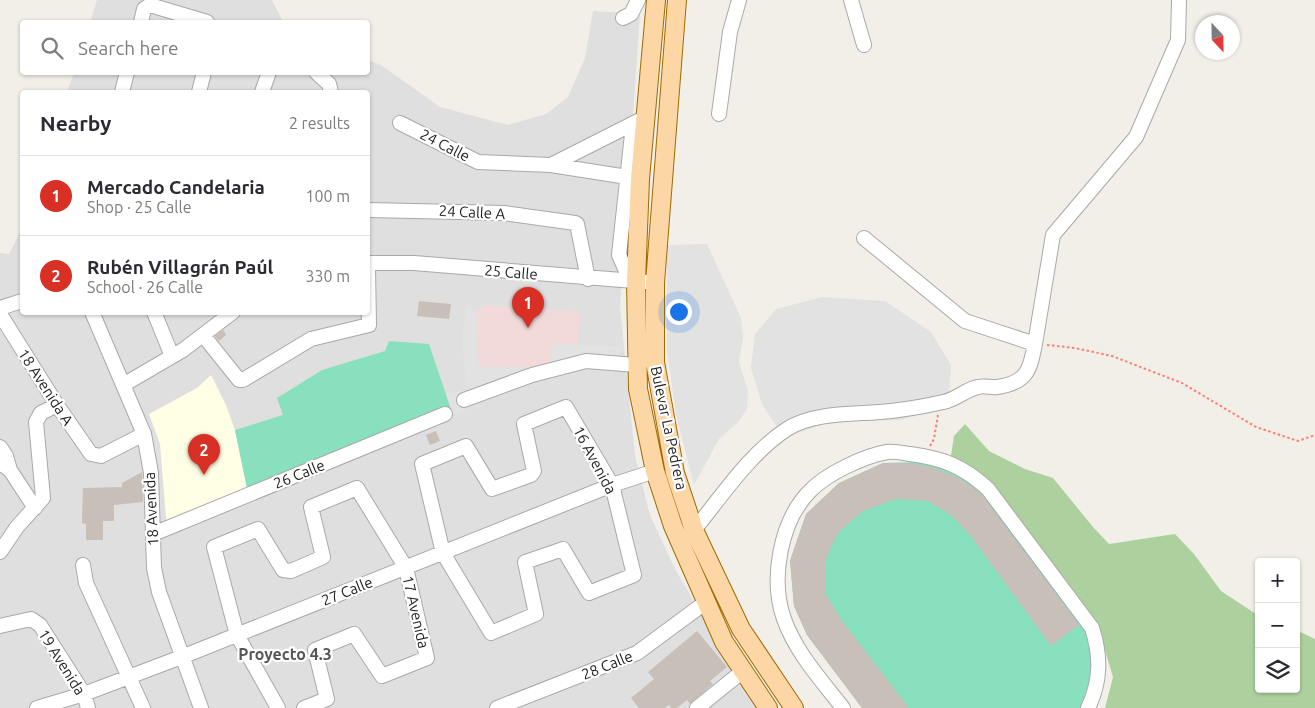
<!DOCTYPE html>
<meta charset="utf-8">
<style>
body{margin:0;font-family:Ubuntu,sans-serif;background:#f2f2f3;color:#2b2b33}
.controls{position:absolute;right:15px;bottom:15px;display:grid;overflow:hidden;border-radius:5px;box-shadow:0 1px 4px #0004}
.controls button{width:45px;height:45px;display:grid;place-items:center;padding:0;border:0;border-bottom:1px solid #e1e1e2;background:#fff;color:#2b2b33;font:25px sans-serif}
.compass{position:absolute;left:1195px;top:15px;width:45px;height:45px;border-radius:50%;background:#fff;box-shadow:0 1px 4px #0004;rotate:158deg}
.you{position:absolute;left:678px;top:311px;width:18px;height:18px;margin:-12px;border:4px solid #fff;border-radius:50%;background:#1a73e8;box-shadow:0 0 0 8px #1a73e833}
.badge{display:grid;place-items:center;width:32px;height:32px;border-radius:50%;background:#d93025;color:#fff;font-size:16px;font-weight:700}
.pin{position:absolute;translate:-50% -41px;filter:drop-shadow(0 1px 2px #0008)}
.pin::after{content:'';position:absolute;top:26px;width:18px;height:15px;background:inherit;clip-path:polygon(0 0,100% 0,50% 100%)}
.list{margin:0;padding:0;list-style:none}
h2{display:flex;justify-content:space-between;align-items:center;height:65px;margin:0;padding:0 20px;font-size:21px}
h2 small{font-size:16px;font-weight:400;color:#7c7c81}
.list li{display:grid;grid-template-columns:32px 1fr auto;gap:15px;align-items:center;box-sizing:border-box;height:80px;padding:0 20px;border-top:1px solid #e1e1e2}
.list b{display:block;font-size:19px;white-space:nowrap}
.list p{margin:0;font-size:16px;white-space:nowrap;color:#7c7c81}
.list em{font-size:16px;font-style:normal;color:#7c7c81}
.icon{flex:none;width:28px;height:28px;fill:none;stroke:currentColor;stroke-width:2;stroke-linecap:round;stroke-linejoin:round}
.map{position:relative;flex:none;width:1315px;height:708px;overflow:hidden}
.search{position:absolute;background:#fff;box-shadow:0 1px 4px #0004;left:20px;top:20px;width:350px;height:55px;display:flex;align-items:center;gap:12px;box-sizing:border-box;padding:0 18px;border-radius:5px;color:#7c7c81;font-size:19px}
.panel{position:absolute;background:#fff;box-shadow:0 1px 4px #0004;left:20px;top:90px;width:350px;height:225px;border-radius:5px}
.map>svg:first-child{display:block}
.residential{fill:#e0dfdf}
.commercial{fill:#f2dad9}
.education{fill:#ffffe5}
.forest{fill:#add19e}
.pitch{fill:#88e0be}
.parking{fill:#e2e2e2}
.building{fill:#c7bfb8}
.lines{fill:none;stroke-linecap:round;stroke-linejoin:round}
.minor-casing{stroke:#a9a9a9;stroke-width:16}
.major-casing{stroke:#a06b00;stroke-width:20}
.path{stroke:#fa8072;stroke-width:2;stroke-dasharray:2.5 2.5;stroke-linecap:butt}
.minor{stroke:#fff;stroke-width:14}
.major{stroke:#fcd6a4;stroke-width:18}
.labels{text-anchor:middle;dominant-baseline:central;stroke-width:4.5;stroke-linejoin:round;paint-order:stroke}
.street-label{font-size:15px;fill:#222;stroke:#fff}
.neighbourhood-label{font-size:16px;font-weight:bold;fill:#555;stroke:#fff}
</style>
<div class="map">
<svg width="1315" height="708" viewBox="0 0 1315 708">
<rect width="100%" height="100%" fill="#f2efe9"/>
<path class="residential" d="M97 0H272L283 22H90Z
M593 11 640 14 620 306 635 456 650 515 675 569 757 708H0V253L9 254 22 228V312H368V92H67L74 73 368 72V60L381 65 440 107 508 125 546 114 568 97 585 58Z"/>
<path class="commercial" d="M483 305 581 312 577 345 551 344 550 367H479L476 309H481Z"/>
<path class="education" d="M211 375 226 405 235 430 249 498 167 529 160 444 149 414 197 388Z"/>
<path class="forest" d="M965 424 989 451 1025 469 1053 478 1093 527 1109 544 1175 534 1194 554 1221 591 1259 616V689H1296V630L1315 639V708H1105L1113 677 1103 644 949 469 954 436Z"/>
<path class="pitch" d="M389 341 429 344 453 415 249 498 235 430 283 415 277 398 322 370 385 351Z
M917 462 949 469 981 488 1082 622 1092 653 1090 681 1080 708H862L807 635 794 606 790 561 806 514 839 483 883 463Z"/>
<path class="parking" d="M707 244 741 318 743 337 739 362 748 390 747 409 738 422 719 439 694 485 676 415 667 351V245Z
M822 297 885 301 931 332 951 365 949 394 942 408 901 420 833 421 789 436 777 427 762 404 751 368 755 334 776 309Z
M466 305 476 309 477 362 479 367H550L551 344 621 346 619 373 597 367 564 371 508 390 453 415 446 394 467 390 462 343Z"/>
<path class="building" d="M419 301 451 304 449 319 417 316Z
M223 330 226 335 219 341 215 336Z
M436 431 440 441 430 445 426 435Z
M883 463H909L931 467 957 477 974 488 982 495 1079 625 1051 646 970 535 952 516 928 501 896 499 861 512 837 534 825 561 826 595 842 621 909 708H862L807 635 794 606 790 561 806 514 839 483Z
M142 472 143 502 114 505V521H103V540H86V524L82 523 83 488 122 487V483Z
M697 631 727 667 710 681 713 684 690 704 687 700 677 708H671L669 705 665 708H639L631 698 654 679 648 672Z"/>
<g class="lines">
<defs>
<path id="minor" d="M851 0 864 45
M623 18 631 14 638 0
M141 22 144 9 150 5 207 22
M316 72 329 84 331 92
M122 92 127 72
M199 92 204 72
M262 92 269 72
M719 114 730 32 739 0
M400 123 478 162 551 165 640 179
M551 165 642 119
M368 210 504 213 575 223 577 224 588 279
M864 238 965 321 1035 344 1053 235 1136 137 1178 40 1179 0
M368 263H414L646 282
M636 282 626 271 619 255 632 134 645 117
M0 308 22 301
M92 312 144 434 151 473 154 568 159 592 201 708
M154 312 172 356
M0 314 57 405 91 454 101 456 144 434
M203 335 239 380H243L311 339 369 325 368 269
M123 385 183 350 233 312
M464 400 532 375 586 361 636 365
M566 407 612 485 634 575 589 593 563 549 525 562 536 614 491 633 443 553 422 464 466 446 492 489 531 475 534 471 524 424Z
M0 447 6 456 10 470
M0 463 10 470 35 508
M694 530C722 496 750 453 787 429 815 411 859 415 891 411 908 409 926 406 943 402 956 400 966 389 978 387 984 385 991 388 997 387 1027 383 1030 370 1035 344
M153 534 445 414
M0 552 17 527 43 498 36 422 41 413 57 405
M83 565 86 583 143 708
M0 626 31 619 40 625 84 694 88 708
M37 708 84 694 184 656 612 485 655 471
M278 708 237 635 214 547 258 529 283 570 291 571 323 557 311 507 357 488 406 568 427 658 382 676 354 634 315 650 327 699 304 708
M497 708 637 653 706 602
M697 708 743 671
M843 708C822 681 796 653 784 619 770 580 780 521 810 491 826 474 864 456 887 452 894 451 903 453 910 454 943 458 964 467 988 489L1092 628C1101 656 1101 681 1088 708"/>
<path id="major" d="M656 0 640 179 636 282 638 389 655 471 673 526 724 642 768 708
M677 0 655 283V362L675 473 694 530 741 629 794 708"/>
</defs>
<use href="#minor" class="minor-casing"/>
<use href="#major" class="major-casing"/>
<path class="path" d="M1047 345 1075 348 1112 356 1182 383 1256 427 1298 441 1315 435
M930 446 934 439 938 415"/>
<use href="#minor" class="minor"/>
<use href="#major" class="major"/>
</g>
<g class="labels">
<g class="street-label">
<text transform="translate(445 145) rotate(27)">24 Calle</text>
<text transform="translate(472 212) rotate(3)">24 Calle A</text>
<text transform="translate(511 272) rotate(5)">25 Calle</text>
<text transform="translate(46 387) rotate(57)">18 Avenida A</text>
<text transform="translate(669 428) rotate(78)">Bulevar La Pedrera</text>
<text transform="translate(595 460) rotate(62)">16 Avenida</text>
<text transform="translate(299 474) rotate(-22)">26 Calle</text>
<text transform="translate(151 509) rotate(-93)">18 Avenida</text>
<text transform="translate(347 591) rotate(-22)">27 Calle</text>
<text transform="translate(416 612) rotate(77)">17 Avenida</text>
<text transform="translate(62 662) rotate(58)">19 Avenida</text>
<text transform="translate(607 665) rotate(-22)">28 Calle</text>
</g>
<g class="neighbourhood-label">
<text x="285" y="654">Proyecto 4.3</text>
</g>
</g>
</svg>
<div class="controls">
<button>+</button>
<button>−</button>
<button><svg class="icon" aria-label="layers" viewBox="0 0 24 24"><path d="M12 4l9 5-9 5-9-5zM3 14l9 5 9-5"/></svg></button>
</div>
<svg class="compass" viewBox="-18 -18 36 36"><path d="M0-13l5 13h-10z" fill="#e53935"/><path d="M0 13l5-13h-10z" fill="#7c7c81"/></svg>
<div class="you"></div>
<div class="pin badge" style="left:528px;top:328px">1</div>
<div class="pin badge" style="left:204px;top:475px">2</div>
<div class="search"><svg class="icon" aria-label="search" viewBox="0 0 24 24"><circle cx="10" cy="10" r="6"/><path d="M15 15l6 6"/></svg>Search here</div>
<section class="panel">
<h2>Nearby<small>2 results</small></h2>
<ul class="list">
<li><span class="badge">1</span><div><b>Mercado Candelaria</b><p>Shop · 25 Calle</p></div><em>100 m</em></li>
<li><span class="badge">2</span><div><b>Rubén Villagrán Paúl</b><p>School · 26 Calle</p></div><em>330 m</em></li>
</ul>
</section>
</div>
